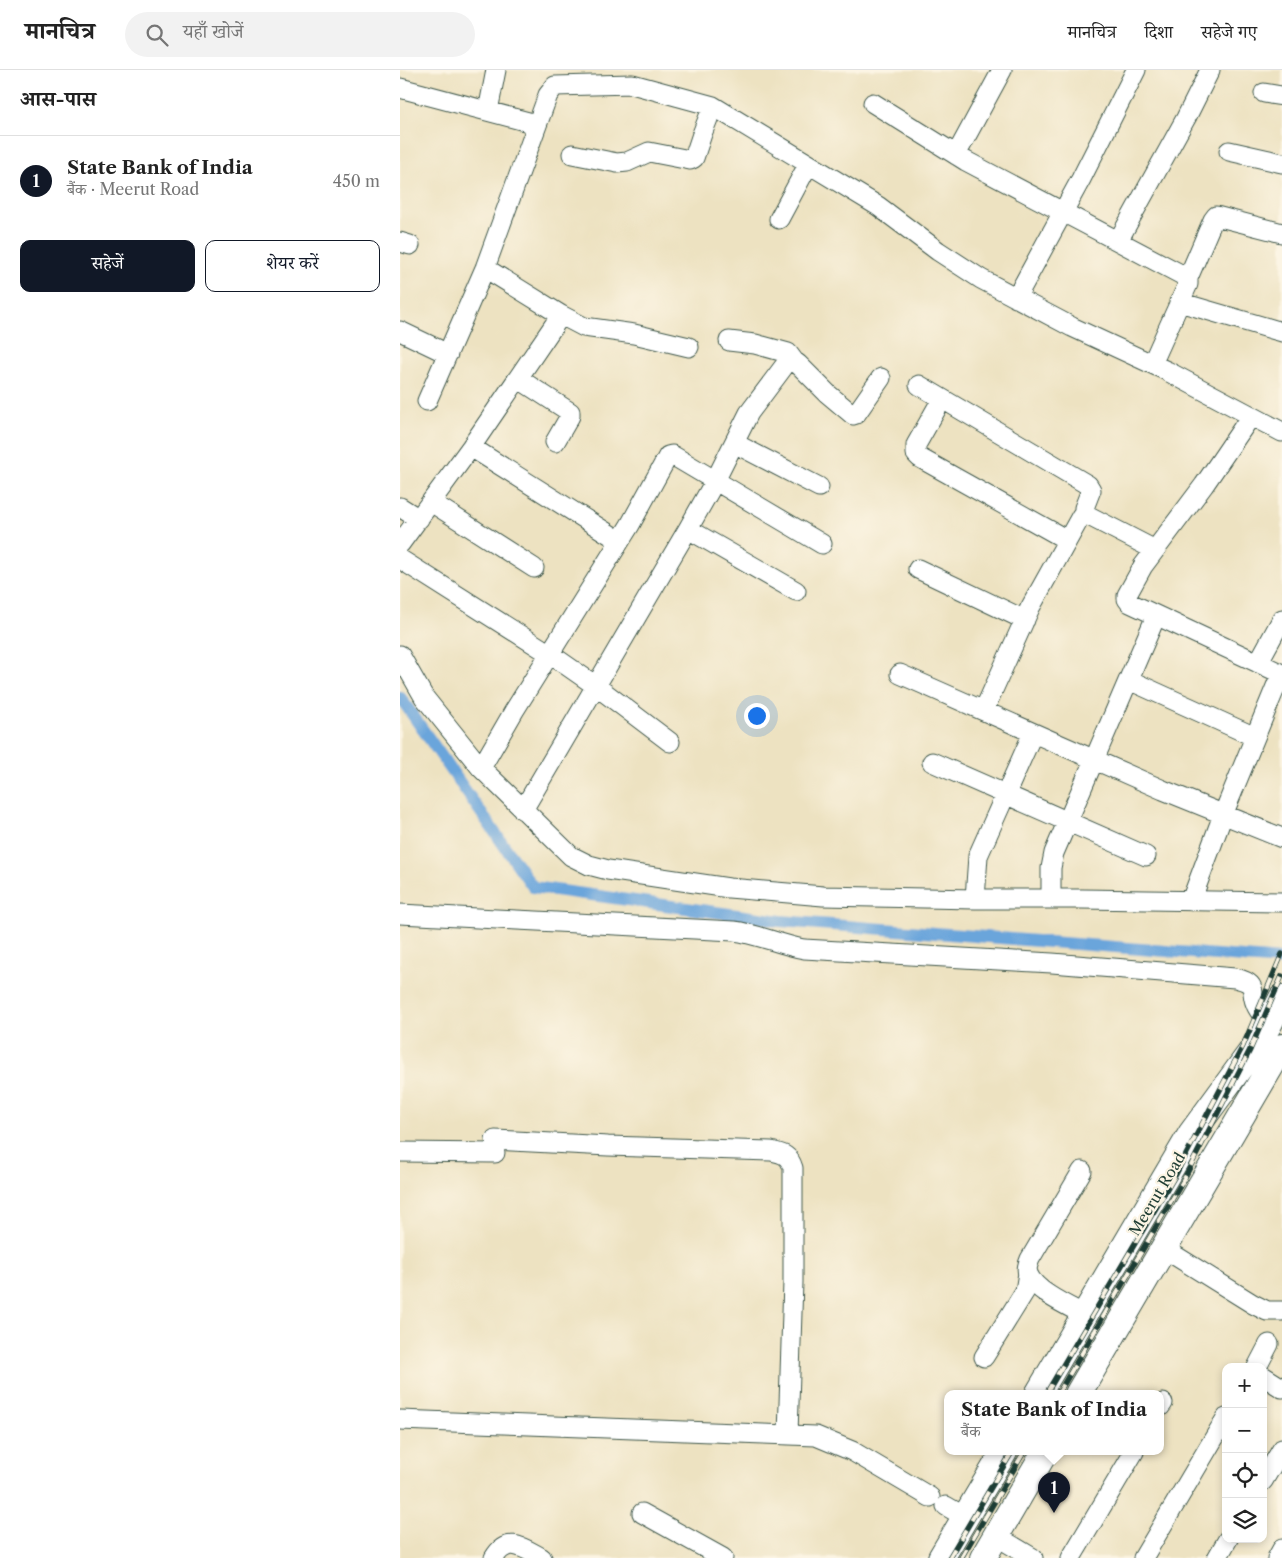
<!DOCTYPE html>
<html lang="hi">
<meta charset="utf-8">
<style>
body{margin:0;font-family:"Libre Caslon Text","Noto Serif Devanagari",serif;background:#f2f2f2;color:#222}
.controls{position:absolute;right:15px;bottom:15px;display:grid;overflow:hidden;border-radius:10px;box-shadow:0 2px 8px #0003}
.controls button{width:45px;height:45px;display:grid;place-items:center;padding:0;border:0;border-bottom:1px solid #e0e0e0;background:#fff;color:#222;font:25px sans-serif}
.you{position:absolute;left:356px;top:645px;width:18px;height:18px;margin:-12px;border:4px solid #fff;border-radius:50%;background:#1a73e8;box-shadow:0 0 0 8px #1a73e833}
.badge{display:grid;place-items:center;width:32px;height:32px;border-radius:50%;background:#111827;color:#fff;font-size:16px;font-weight:700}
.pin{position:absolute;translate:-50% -41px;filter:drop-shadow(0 1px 2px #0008)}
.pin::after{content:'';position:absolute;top:26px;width:18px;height:15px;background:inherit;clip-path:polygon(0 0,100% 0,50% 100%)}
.popup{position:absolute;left:544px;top:1320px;width:220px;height:65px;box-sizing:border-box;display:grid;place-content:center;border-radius:10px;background:#fff;filter:drop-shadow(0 1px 4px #0005);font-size:16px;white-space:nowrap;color:#767676}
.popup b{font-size:19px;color:#222}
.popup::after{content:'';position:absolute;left:50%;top:100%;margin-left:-10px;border:10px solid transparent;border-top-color:#fff}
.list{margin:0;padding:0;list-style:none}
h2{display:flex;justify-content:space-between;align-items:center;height:65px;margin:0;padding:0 20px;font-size:21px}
h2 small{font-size:16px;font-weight:400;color:#767676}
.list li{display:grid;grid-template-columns:32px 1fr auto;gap:15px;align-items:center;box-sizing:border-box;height:90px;padding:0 20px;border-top:1px solid #e0e0e0}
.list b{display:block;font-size:19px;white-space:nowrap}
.list p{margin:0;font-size:16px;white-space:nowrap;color:#767676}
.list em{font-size:16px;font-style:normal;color:#767676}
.actions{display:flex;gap:10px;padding:15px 20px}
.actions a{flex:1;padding:11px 0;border:1px solid #111827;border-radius:10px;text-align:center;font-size:18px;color:#111827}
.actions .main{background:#111827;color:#fff}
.icon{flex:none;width:28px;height:28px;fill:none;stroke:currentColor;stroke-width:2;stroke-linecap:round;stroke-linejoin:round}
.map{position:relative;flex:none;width:882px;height:1488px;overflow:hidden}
header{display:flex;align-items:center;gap:30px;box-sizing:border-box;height:70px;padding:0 25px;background:#fff;border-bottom:1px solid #e0e0e0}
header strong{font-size:24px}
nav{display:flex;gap:28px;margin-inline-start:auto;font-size:18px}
.search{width:350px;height:45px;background:#f2f2f2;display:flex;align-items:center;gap:12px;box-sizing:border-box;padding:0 18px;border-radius:28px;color:#767676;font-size:19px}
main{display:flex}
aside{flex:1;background:#fff}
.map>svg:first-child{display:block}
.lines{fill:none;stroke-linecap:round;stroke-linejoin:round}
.canal{stroke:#6ba5db;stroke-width:12}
.minor-casing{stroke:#3e5649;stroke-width:21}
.highway-casing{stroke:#3e5649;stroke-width:28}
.minor{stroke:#fff;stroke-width:19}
.highway{stroke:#fff;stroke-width:26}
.rail-casing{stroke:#1f3d34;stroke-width:5.5}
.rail{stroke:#fcf5e5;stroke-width:4;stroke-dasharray:11;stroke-linecap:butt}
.labels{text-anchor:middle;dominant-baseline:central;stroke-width:4.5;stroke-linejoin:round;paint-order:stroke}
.street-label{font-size:15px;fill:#1f3d34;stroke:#fcf5e5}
</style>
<header>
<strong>मानचित्र</strong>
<div class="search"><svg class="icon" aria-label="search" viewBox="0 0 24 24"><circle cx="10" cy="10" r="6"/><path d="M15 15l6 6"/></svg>यहाँ खोजें</div>
<nav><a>मानचित्र</a><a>दिशा</a><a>सहेजे गए</a></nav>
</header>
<main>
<aside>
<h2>आस-पास<small></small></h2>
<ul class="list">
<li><span class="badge">1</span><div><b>State Bank of India</b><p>बैंक · Meerut Road</p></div><em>450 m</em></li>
</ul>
<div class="actions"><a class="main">सहेजें</a><a>शेयर करें</a></div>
</aside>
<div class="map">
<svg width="882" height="1488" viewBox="0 0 882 1488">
<rect width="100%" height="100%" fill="#fcf5e5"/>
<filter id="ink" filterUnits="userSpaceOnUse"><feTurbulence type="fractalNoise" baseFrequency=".02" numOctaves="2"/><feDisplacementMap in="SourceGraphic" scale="10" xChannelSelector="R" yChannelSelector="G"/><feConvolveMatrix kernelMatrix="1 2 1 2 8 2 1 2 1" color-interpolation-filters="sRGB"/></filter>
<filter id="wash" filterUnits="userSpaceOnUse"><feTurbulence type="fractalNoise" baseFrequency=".0096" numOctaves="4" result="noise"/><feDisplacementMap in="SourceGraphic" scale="20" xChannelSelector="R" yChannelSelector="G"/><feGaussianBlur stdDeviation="1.12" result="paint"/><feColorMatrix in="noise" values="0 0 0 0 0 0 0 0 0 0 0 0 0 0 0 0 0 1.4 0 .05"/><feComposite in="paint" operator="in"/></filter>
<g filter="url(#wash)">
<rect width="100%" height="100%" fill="#ede2c1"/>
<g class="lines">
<path class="canal" d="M0 627 133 817 381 851 882 890"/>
</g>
</g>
<g filter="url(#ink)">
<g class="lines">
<defs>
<path id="minor" d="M0 18 136 54
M864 23 882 26
M473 33 566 91 788 208V214L752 294
M88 41 96 0
M829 81 882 93
M172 84 217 93 227 92 249 82 290 90 294 88 302 64 313 36
M556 85 602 0
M379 149 408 95
M718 171 786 48 810 0
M0 172 10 175
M85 198 161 245 184 257 234 264 289 277
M788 208 813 150 816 146 882 163
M616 228 681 109 736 0
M779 232 882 262
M0 261 48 284
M329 271 355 274 388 283 394 291
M119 309 170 342V346L155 372
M519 315 688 415 691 420 684 438V445
M542 329 516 375V384L520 388 667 470
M27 331 85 198 148 25 155 16 232 14 313 36 478 136 538 181 581 209 672 257 767 301 882 362
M851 346 804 415 743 496 727 525V529L730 533 882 604
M334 373 419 417
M71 377 220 471
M31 432 134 498
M0 437 19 449
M288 459 396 521
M0 474 71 377 161 245
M0 489 150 584 196 616 270 672
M518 499 625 550
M0 585 24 627 81 698 171 786 189 795 208 800 329 818 423 826 575 829H682L882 832
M858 593 882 549
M500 604 763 720 882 768
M729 610 855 667
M584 640 630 538 681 446H689L755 480
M532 692 746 786
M81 698 114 641 230 455 268 386 272 385 422 474
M123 740 288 459 315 411 349 343 388 291H394L398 294 428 324 453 345 456 344 481 308
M575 829 578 786 633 663
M651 829V798L654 783 756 546
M791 831 823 745 881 604
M0 844 334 861C358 864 380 875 404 879L652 893 835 908C861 914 848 921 857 937 860 943 865 948 869 954
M95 1070 208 1076 371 1081C384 1084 389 1085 393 1098V1212L388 1364
M0 1082 95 1083
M682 1101 630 1189C628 1194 626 1199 628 1204 636 1222 668 1236 685 1245
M763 1178 853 1234 867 1241H882
M584 1287 625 1221 628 1203
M857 1297 869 1274
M863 1306 882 1318
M760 1337 763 1333
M0 1350 416 1366 452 1381 530 1427
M863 1411 882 1379
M546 1436 565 1447
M242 1443 323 1488
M596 1466 633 1488
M94 1488C107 1465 124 1478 142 1488
M671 1488 734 1382
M743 1488 826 1348
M817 1488 828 1469
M877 1488 882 1479"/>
<path id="highway" d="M638 1324 791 1064 854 978 869 954 882 928
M678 1324 882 977
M541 1488 604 1382
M583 1488 645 1382"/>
</defs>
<use href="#minor" class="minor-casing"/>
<use href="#highway" class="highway-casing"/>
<use href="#minor" class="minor"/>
<use href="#highway" class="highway"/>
<defs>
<path id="rail" d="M646 1324 776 1104 843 976 882 884
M658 1324 784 1109 850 980 882 906
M549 1488 612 1382
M561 1488 624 1382"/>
</defs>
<use href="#rail" class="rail-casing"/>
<use href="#rail" class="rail"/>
</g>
</g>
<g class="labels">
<g class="street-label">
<text transform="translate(757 1124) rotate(-59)">Meerut Road</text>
</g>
</g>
</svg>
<div class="controls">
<button>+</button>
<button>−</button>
<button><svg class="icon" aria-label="locate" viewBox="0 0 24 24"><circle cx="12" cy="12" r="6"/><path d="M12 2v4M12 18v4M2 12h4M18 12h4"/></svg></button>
<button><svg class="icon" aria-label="layers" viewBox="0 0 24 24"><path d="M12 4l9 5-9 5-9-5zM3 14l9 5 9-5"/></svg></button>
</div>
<div class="you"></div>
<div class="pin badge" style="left:654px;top:1443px">1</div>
<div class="popup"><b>State Bank of India</b>बैंक</div>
</div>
</main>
